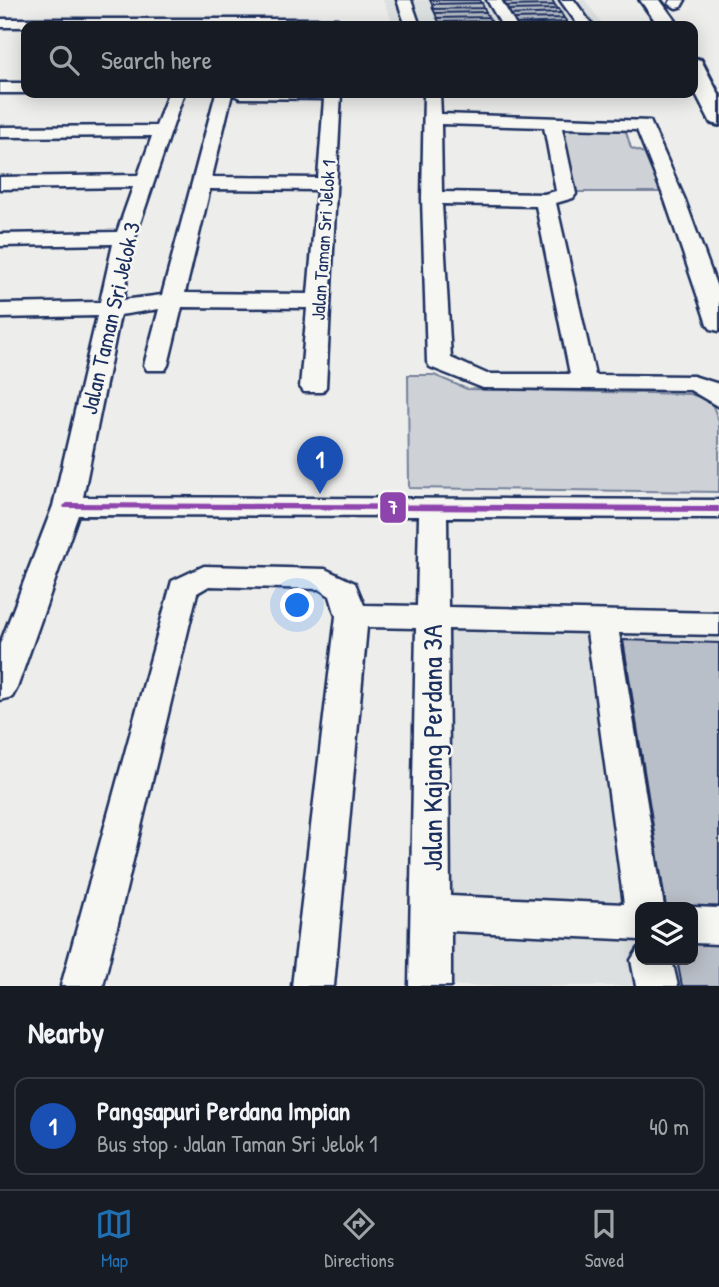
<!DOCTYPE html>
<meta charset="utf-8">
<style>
body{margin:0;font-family:"Patrick Hand",sans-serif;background:#242831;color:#f1f3f6}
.controls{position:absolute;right:21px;bottom:21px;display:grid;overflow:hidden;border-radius:14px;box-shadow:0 4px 18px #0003}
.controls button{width:63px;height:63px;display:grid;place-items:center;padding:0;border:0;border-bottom:2px solid #363941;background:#171b24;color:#f1f3f6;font:35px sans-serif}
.you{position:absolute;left:298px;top:606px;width:24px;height:24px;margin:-18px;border:5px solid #fff;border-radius:50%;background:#1a73e8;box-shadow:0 0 0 10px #1a73e833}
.badge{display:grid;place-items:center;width:46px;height:46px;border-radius:50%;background:#1f6fb2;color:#fff;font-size:23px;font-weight:700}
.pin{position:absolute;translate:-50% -58px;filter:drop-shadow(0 2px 4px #0008)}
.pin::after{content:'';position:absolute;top:37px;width:24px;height:21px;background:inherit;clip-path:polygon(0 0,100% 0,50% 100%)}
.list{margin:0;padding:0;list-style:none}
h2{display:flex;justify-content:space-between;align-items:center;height:91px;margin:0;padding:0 28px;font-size:30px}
h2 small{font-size:23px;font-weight:400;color:#9ea1a6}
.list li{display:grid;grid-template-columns:46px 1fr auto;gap:21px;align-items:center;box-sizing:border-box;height:98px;margin:0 14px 14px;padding:0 14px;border:2px solid #363941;border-radius:14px}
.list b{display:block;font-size:26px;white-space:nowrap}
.list p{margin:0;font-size:23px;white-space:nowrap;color:#9ea1a6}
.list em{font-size:23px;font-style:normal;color:#9ea1a6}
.icon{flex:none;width:38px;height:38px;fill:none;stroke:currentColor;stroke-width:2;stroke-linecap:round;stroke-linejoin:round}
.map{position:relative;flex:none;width:719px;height:986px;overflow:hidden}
.search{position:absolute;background:#171b24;box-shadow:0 4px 18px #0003;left:21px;right:21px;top:21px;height:77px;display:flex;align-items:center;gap:18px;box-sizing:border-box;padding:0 24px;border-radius:14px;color:#9ea1a6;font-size:26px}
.sheet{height:203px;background:#171b24}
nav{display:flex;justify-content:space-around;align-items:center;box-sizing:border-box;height:98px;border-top:2px solid #363941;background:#171b24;font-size:19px;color:#9ea1a6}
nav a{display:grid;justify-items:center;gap:4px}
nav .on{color:#1f6fb2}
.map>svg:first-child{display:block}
.built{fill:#dde0e1;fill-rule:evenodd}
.green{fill:#ced2d7;stroke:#74809a;stroke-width:2}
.building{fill:#b9bfc8;stroke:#1b2f5e;stroke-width:2}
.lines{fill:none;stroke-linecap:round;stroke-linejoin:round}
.minor-casing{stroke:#1b2f5e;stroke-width:5}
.highway-casing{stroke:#1b2f5e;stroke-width:6}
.minor{fill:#f6f6f2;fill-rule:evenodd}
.highway{fill:#f6f6f2;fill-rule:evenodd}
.bus-1-casing{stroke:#f6f6f2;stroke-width:5}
.bus-1{fill:#8e44ad;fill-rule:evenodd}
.labels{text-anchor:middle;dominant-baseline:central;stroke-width:5;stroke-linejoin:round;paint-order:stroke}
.far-street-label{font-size:19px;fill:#1b2f5e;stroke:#f6f6f2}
.street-label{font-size:23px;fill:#1b2f5e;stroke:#f6f6f2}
.near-street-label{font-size:28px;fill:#1b2f5e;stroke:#f6f6f2}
.line-badge{stroke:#f6f6f2;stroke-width:2.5}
.badge-label{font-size:19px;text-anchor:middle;font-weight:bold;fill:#fff}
</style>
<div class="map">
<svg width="719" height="986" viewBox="0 0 719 986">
<rect width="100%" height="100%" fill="#edeeec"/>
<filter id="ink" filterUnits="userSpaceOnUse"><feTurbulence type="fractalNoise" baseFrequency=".0143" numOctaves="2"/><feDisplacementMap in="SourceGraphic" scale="14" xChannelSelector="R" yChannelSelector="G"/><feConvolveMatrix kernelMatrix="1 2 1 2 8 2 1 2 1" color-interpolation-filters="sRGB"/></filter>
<g filter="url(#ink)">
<path class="built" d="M383 0H585L604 26H394Z
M448 626 719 634V986H452ZM640 907H693V960H640Z"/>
<path class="green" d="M557 125H624L631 148 644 153 661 192H575Z
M408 375H434L467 389 690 394 711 401 719 422V492L409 488Z"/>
<path class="building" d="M430 0H480L482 3 432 4Z
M552 0 555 5 503 6 500 2Z
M482 3 484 8 433 9 432 4Z
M555 5 558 9 505 10 503 6Z
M484 8 486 12 435 13 433 9Z
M558 9 561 13 508 15 505 10Z
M486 12 488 17 437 18 435 13Z
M561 13 564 18 510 19 508 15Z
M488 17 491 21 439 22 437 18Z
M564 18 567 22 513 24 510 19Z
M491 21 493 26H440L439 22Z
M567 22 570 26 513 24Z
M623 640 719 643V910L666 907Z
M693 941 719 942V986H682L677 960H693Z"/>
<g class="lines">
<defs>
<path id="minor" d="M397 0H411L420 26H406Z
M487 0H501L516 26H502Z
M560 0H574L593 26H579Z
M671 0H685L681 7 676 8 669 4Z
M0 19H337L344 23 342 26 0 27Z
M0 83H26L27 93H0Z
M168 93H184L135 238 123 300 162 295 216 93H341L326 387 322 392H304L300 387 307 308 182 307 168 365 165 370H147L144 365 159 309 120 315 83 497 719 500V518L447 517 448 607 719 613V635L619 633 664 907H640V940L451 931V986H409L416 628 367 627 334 986H292L336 616 330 596 319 589 209 586 197 593 103 986H61L172 581 204 566 325 569 355 583 364 605 417 606 419 516 78 515 17 688 12 697 0 700V644L53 506 97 316 0 318V304L100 302 113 244 0 246V234L117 232 133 187 0 189V177L138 175 152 136 0 137V127L156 126ZM232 94 240 98 324 99 318 178 212 177ZM210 189 317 190 308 294 185 293ZM448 629 587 632 624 904 450 896Z
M424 93H440L441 114 650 121 685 200 719 293V331L711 329 707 324 665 200 637 130 562 128 576 194 573 198 556 203 595 375 693 376 719 384V407L690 390 483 388 430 367 427 362 422 198ZM441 124 544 127 556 191 544 194 442 192ZM442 204 536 206 570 374H487L451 358Z
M693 907 719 908V944L693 943Z
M640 946V960H672L678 986H636L631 960Z"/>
<path id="highway" d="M640 0H660L679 26H659Z
M693 58 701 60 719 95V125L711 123 693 88Z"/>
</defs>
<use href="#minor" class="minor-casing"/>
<use href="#highway" class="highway-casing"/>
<use href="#minor" class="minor"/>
<use href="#highway" class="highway"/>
<defs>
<path id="bus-1" d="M67 503 719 506V512L64 508 63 506Z"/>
</defs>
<use href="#bus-1" class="bus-1-casing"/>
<use href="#bus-1" class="bus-1"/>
</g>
</g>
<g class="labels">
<g class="far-street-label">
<text transform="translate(323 240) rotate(-86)">Jalan Taman Sri Jelok 1</text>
</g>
<g class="street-label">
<text transform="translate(110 318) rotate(-77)">Jalan Taman Sri Jelok 3</text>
</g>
<g class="near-street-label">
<text transform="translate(432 748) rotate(-90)">Jalan Kajang Perdana 3A</text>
</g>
</g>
<rect class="line-badge" x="379" y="491" width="28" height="33" rx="7" fill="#8e44ad"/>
<g class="badge-label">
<text x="393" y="514">7</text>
</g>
</svg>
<div class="controls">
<button><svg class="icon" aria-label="layers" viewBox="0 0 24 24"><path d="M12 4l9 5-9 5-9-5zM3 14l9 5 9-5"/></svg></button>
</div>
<div class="you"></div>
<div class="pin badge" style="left:320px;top:494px;background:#1a4fb4">1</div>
<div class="search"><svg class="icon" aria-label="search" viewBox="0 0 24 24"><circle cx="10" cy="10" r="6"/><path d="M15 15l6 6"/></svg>Search here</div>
</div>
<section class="sheet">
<h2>Nearby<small></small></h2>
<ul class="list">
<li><span class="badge" style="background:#1a4fb4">1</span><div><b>Pangsapuri Perdana Impian</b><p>Bus stop · Jalan Taman Sri Jelok 1</p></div><em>40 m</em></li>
</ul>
</section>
<nav>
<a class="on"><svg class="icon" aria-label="map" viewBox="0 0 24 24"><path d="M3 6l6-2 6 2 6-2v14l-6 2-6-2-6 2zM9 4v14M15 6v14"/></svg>Map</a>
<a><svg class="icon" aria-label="directions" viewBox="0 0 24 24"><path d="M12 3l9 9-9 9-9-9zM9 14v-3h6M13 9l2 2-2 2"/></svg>Directions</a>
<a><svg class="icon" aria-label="saved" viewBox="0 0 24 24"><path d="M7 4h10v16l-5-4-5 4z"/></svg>Saved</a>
</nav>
